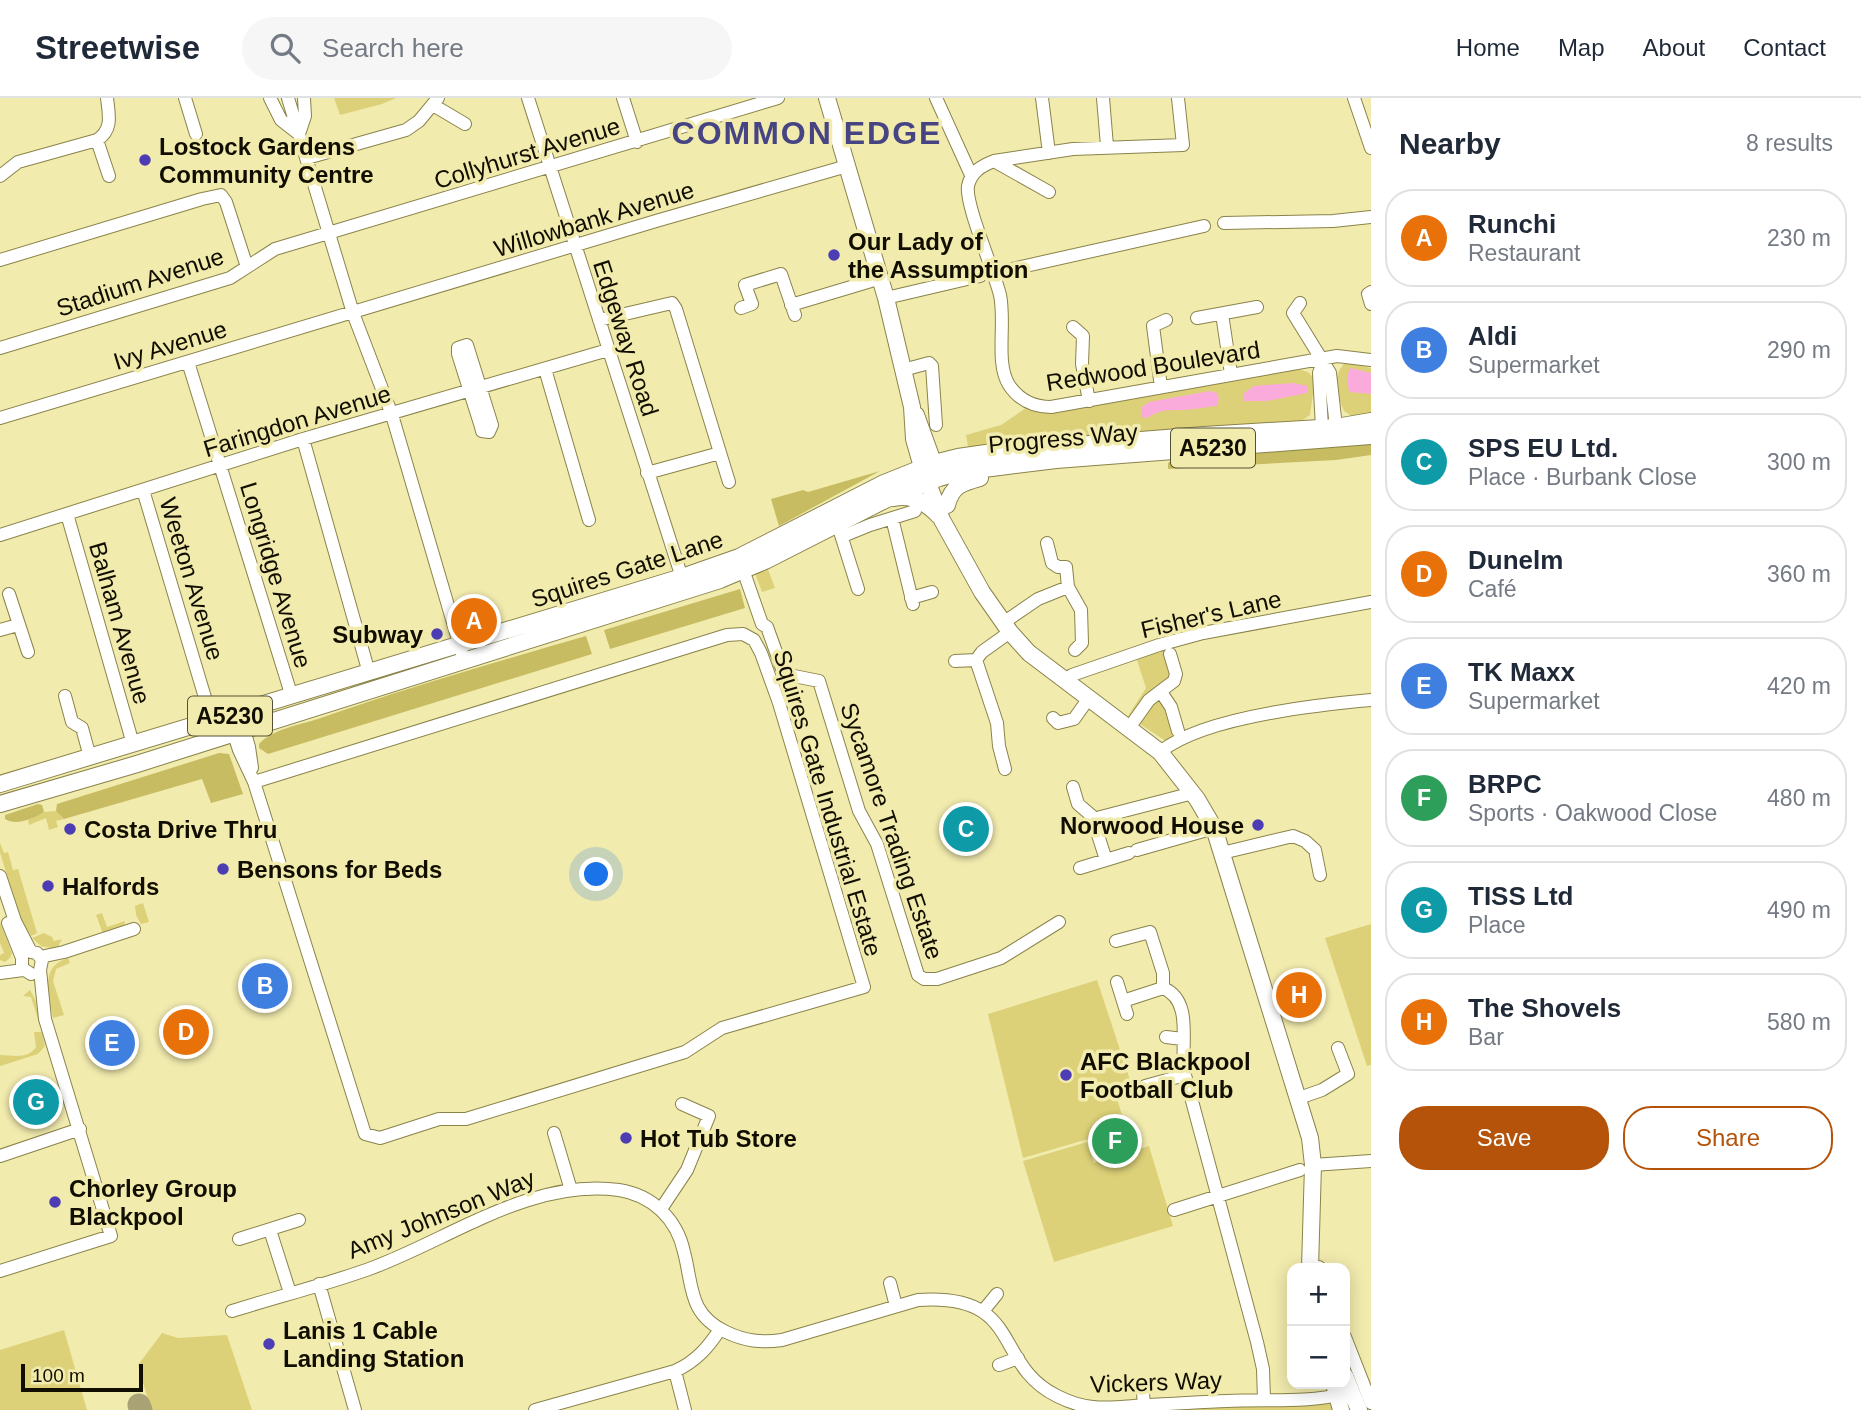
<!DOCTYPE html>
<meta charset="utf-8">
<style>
body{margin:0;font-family:Helvetica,sans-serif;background:#f6f6f7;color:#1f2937}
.controls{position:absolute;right:21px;bottom:21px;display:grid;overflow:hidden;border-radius:14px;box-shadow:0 4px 18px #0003}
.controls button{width:63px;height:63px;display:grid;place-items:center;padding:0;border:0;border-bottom:2px solid #e0e1e3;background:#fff;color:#1f2937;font:35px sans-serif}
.scale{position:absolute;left:21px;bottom:18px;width:122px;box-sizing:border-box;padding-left:7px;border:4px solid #110e00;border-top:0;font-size:19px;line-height:24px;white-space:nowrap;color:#110e00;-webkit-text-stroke:5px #f2ebae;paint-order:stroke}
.you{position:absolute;left:597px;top:777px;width:24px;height:24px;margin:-18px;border:5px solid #fff;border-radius:50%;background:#1a73e8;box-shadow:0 0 0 10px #1a73e833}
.badge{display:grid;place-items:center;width:46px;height:46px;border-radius:50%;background:#b45309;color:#fff;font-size:23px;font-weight:700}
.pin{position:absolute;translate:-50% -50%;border:4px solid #fff;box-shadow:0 2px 7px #0006}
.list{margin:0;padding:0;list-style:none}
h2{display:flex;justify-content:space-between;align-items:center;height:91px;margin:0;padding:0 28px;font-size:30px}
h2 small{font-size:23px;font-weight:400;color:#747a83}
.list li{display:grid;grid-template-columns:46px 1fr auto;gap:21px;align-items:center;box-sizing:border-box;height:98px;margin:0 14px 14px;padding:0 14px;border:2px solid #e0e1e3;border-radius:28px}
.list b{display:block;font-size:26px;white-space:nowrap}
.list p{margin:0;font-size:23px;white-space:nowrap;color:#747a83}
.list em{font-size:23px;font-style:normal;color:#747a83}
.actions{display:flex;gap:14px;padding:21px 28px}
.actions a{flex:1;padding:16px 0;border:2px solid #b45309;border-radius:28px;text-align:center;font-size:24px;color:#b45309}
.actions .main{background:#b45309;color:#fff}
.icon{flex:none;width:38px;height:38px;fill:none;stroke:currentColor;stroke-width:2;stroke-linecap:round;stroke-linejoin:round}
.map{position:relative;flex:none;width:1371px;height:1312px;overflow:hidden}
header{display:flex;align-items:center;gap:42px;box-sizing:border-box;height:98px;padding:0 35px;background:#fff;border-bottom:2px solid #e0e1e3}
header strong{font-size:33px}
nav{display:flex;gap:38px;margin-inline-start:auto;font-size:24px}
.search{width:490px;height:63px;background:#f6f6f7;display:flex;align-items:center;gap:18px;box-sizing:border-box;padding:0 24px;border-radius:38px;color:#747a83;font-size:26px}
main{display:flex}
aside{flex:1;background:#fff}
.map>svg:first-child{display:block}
.green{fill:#dcd178}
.forest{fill:#c7bc61}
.water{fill:#fbaadc}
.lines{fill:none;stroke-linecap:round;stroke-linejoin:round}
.taxiway{stroke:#a8a275;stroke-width:23}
.minor-casing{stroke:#8a834a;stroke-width:14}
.major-casing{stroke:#8a834a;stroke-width:18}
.minor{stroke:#fff;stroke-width:12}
.major{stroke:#fff;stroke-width:16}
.poi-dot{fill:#4c3db4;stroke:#f2ebae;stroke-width:2.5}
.labels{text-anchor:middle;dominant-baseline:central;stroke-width:7;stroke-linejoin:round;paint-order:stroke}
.shield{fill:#f2ebae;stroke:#545034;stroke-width:2}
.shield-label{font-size:23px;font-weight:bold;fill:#110e00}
.poi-label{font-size:24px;font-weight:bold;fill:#110e00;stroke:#f2ebae;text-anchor:start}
.street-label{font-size:24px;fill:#110e00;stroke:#f2ebae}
.district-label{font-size:32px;font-weight:bold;letter-spacing:2px;fill:#464482;stroke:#f2ebae}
</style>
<header>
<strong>Streetwise</strong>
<div class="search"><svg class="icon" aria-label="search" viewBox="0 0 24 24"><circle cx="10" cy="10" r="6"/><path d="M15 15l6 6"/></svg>Search here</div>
<nav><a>Home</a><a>Map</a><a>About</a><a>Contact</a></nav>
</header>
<main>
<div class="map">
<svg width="1371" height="1312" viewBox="0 0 1371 1312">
<rect width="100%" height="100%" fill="#f2ebae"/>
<path class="green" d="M334 0H396L382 6 340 17Z
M1346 264 1371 270V318L1356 321 1344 313C1337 297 1331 277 1346 264Z
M1298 271 1308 274 1313 279 1314 289 1310 317 1298 325 969 354 966 337 1001 327 1026 310C1068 320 1107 303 1148 296 1198 287 1248 279 1298 271Z
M766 466 775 490 762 494 756 478 757 473Z
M1168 550 1176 576 1161 595 1180 638 1167 644 1128 618 1146 590 1136 559Z
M56 713 64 721 56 723 58 729 49 732 46 720 29 727 28 722 44 714Z
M0 745 4 755 8 754 13 772 18 771 37 835 31 838 21 821 0 755Z
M143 805 149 824 141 826 136 817 135 808Z
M102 815 107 829 125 823 124 829 103 836 96 817Z
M0 824 12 855 10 860 5 864 0 862V857L4 855 0 845Z
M1371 826V967L1367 968 1325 840Z
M44 835 52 839 54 843 62 841 57 851 41 848 32 840Z
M68 860 70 865 56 871 53 883 64 917 53 920C49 896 39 869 68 860Z
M1097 882 1131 985 1114 991 1126 1030 1023 1060 988 916Z
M30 892 35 901 45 948 38 956 0 968V957C13 957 27 962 36 949L34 934H42L31 899 23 898Z
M1135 1030 1139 1044 1094 1056 1091 1043Z
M1087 1044 1094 1065 1149 1048 1173 1128 1054 1164 1023 1063Z
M64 1232 87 1312H0V1252Z
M162 1235 178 1240 227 1237 252 1312H151L138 1267Z
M1328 1305 1336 1312H1177Z"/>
<path class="forest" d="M1371 346V357L1336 362 1168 371V365L1172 362 1190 359Z
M880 373 779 428 771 401 803 392 808 394Z
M740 491 745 510 610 551 604 532Z
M586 538 592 556 268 656 259 650V646C273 631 299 627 318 621 406 590 496 564 586 538Z
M219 655 229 656 243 696 211 705 202 681 64 721 56 713 57 706Z
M38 706 42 707 44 714C33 721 16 728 5 721V717Z"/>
<path class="water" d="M1350 270 1371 275V296L1349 294 1347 279Z
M1293 285 1308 288 1307 295 1267 303H1244L1243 296 1254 288Z
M1210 293 1217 295 1219 301 1217 308C1209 308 1201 311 1193 311 1174 314 1165 308 1147 320L1141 319 1142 309 1149 304Z"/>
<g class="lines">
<path class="taxiway" d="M139 1307 141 1312"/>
<defs>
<path id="minor" d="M185 0 196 36
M270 0 281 22 299 36 305 18 304 0
M288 0 353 215 392 317 464 562
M528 0 684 486
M623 0 637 44
M936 0 971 77
M1042 0 1049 55
M1103 0 1107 48
M1178 0 1183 47 1073 51 994 63C981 68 971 74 968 88 965 107 994 172 1000 197 1006 225 995 265 1009 287 1019 302 1034 309 1051 309L1337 258 1371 262
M1354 0 1371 50
M433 7 465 26
M97 42 109 78
M307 60 406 32 419 23 438 0
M994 63 1049 94
M0 78 18 64 97 42C113 32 109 17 107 0
M1224 125 1333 123 1371 119
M0 162 202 101 221 97 226 104 247 169
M994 175 1204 128
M1371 194 1368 196 1371 206
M886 200 980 178
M1300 205 1293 215 1330 275 1336 329
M791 207 881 180
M741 210 752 206 745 187 781 176 795 217
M1222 216 1231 276
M1197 220 1257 209
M599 222 672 205 676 211 729 384
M1073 229 1083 238 1082 266 1089 303
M467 247 492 327 489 334 482 333 481 329 458 256V250Z
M0 250 230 180 275 151 778 0
M188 264 292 599
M545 271 589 422
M903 272 929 265 932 268 936 327
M1161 289 1153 228 1166 222
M0 320 656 123 847 68
M1322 330 1319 275 1324 262
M303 341 369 575
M647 375 720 355
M143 392 212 623
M67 416 133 646
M835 418 858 491
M892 420 913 506
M0 437 303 341 608 252
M843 438 870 427 915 413
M1047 445 1052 465 1058 469H1066L1068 489 1081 512 1082 545 1075 552
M741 466 762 526 767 529 784 576 819 583 859 713 877 746 918 877 924 881H937L1001 860 1059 824
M9 496 28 554
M911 500 932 494
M1003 525 1038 501 1068 489
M0 532 18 527
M955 563 976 562
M1064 582 1072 577 1159 547 1203 535 1371 504
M1161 594 1171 609 1178 633
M65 598 72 624 82 630 90 659
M239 615 249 649 252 670
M228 618 239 652 254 684 365 1036 380 1040 439 1021H466L685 954 722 930 864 889 779 605 761 555 754 542 743 536 727 537 254 684
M1053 620 1058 625 1074 621 1089 600
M1129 630 1149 602 1174 583 1176 576 1170 556
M1160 654C1203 619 1315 607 1371 602
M1005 671 999 648 997 625 976 562 982 554 1010 534
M1073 689 1078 706 1092 718 1106 762
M1093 721 1193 695
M1137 752 1214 730
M1222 755 1293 738 1305 743 1315 752 1320 777
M1080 770 1129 755
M0 778 15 823 31 854
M8 825 22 860V870L31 876
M1116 843 1150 834 1163 875V890C1195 903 1179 949 1185 977L1257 1244 1263 1271 1264 1301
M40 859 64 854 134 831
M0 875 23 872
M1117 884 1127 916
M1123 903 1163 890
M1166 939 1183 941
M1145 988 1185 977
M1299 1000 1322 992 1348 976 1338 950
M554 1035 571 1092
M0 1058 80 1031
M1313 1067 1371 1063
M661 1111 687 1072 709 1018 682 1006
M1174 1112 1300 1072
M270 1132 290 1195
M239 1141 299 1122
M1319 1169V1170
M0 1173 111 1138 45 921 40 872 42 862 37 855 31 854
M890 1185 896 1208
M319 1186 355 1312
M232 1213C277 1199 324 1187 369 1171 449 1142 530 1080 619 1092 652 1097 677 1121 684 1154 693 1188 688 1216 726 1234 745 1243 761 1245 782 1242L918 1202C1024 1195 992 1266 1057 1298 1069 1304 1080 1308 1093 1309 1111 1311 1129 1308 1146 1307 1173 1306 1200 1304 1227 1303 1266 1301 1306 1305 1344 1296
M983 1213 997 1196
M1345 1239 1371 1305
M999 1267 1018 1260
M675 1273 685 1312
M1142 1284 1144 1307
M535 1312 675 1273C695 1264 708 1250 720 1231"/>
<path id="major" d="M827 0 886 200 912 309 914 341 922 369 942 422 982 494 1010 534 1029 555 1160 654 1197 701 1214 730 1310 1040 1313 1067 1310 1170
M916 317 937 375
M894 400C912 396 927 405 939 418
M947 407C952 388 961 385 980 380
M0 686 682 479 739 459 884 385 934 365 958 359 1000 353 1204 337 1336 329 1371 323
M0 706 137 666 720 482 765 463 885 402 939 380 960 374 1056 362 1371 338
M1345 1278 1359 1312
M1334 1286 1341 1312"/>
</defs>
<use href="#minor" class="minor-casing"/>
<use href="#major" class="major-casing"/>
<use href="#minor" class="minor"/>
<use href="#major" class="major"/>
</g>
<g class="poi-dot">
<circle cx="145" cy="62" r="7"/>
<circle cx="834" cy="157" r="7"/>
<circle cx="437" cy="536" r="7"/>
<circle cx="1258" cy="727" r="7"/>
<circle cx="70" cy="731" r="7"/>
<circle cx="223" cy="771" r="7"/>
<circle cx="48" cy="788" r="7"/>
<circle cx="1066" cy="977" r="7"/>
<circle cx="626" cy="1040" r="7"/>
<circle cx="55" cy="1104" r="7"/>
<circle cx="269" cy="1246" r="7"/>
</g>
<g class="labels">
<g class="shield">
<rect x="1171" y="330.5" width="84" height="39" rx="5"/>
<rect x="188" y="598.5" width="84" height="39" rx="5"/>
</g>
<g class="shield-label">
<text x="1213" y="350">A5230</text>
<text x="230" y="618">A5230</text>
</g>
<g class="poi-label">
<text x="159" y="48">Lostock Gardens<tspan x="159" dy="28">Community Centre</tspan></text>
<text x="848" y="143">Our Lady of<tspan x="848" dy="28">the Assumption</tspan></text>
<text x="423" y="536" text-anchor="end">Subway</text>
<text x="1244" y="727" text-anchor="end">Norwood House</text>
<text x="84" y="731">Costa Drive Thru</text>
<text x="237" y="771">Bensons for Beds</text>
<text x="62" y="788">Halfords</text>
<text x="1080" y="963">AFC Blackpool<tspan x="1080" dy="28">Football Club</tspan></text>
<text x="640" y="1040">Hot Tub Store</text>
<text x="69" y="1090">Chorley Group<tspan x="69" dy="28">Blackpool</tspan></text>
<text x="283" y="1232">Lanis 1 Cable<tspan x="283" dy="28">Landing Station</tspan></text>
</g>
<g class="street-label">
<text transform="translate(527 55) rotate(-17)">Collyhurst Avenue</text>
<text transform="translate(594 121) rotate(-17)">Willowbank Avenue</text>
<text transform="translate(140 184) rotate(-18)">Stadium Avenue</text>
<text transform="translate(626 240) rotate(72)">Edgeway Road</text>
<text transform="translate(170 247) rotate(-17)">Ivy Avenue</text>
<text transform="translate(1153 268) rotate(-9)">Redwood Boulevard</text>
<text transform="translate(297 323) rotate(-17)">Faringdon Avenue</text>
<text transform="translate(1063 340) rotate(-5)">Progress Way</text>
<text transform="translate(627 471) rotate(-18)">Squires Gate Lane</text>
<text transform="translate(276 477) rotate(73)">Longridge Avenue</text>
<text transform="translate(192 481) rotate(73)">Weeton Avenue</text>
<text transform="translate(1211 516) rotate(-13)">Fisher's Lane</text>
<text transform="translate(120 525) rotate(74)">Balham Avenue</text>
<text transform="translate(828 705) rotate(73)">Squires Gate Industrial Estate</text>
<text transform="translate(892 733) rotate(71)">Sycamore Trading Estate</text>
<text transform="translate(441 1116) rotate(-22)">Amy Johnson Way</text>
<text transform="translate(1156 1284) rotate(-2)">Vickers Way</text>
</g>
<g class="district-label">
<text x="807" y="35">COMMON EDGE</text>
</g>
</g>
</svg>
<div class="controls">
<button>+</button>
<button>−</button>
</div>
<div class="scale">100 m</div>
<div class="you"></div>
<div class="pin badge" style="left:474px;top:523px;background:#e8710a">A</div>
<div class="pin badge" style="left:265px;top:888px;background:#3f7fe0">B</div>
<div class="pin badge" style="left:966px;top:731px;background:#0f9aa8">C</div>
<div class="pin badge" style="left:186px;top:934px;background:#e8710a">D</div>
<div class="pin badge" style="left:112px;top:945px;background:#3f7fe0">E</div>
<div class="pin badge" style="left:1115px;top:1043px;background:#2e9e5b">F</div>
<div class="pin badge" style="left:36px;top:1004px;background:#0f9aa8">G</div>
<div class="pin badge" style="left:1299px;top:897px;background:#e8710a">H</div>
</div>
<aside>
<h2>Nearby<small>8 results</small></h2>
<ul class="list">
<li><span class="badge" style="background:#e8710a">A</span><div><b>Runchi</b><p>Restaurant</p></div><em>230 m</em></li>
<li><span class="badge" style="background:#3f7fe0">B</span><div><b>Aldi</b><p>Supermarket</p></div><em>290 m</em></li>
<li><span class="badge" style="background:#0f9aa8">C</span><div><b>SPS EU Ltd.</b><p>Place · Burbank Close</p></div><em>300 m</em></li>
<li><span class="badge" style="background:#e8710a">D</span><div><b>Dunelm</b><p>Café</p></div><em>360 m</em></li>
<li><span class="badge" style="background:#3f7fe0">E</span><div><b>TK Maxx</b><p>Supermarket</p></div><em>420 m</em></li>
<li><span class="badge" style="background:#2e9e5b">F</span><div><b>BRPC</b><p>Sports · Oakwood Close</p></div><em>480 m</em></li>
<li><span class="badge" style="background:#0f9aa8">G</span><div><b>TISS Ltd</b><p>Place</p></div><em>490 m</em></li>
<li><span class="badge" style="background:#e8710a">H</span><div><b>The Shovels</b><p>Bar</p></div><em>580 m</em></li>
</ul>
<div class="actions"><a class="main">Save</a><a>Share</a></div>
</aside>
</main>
